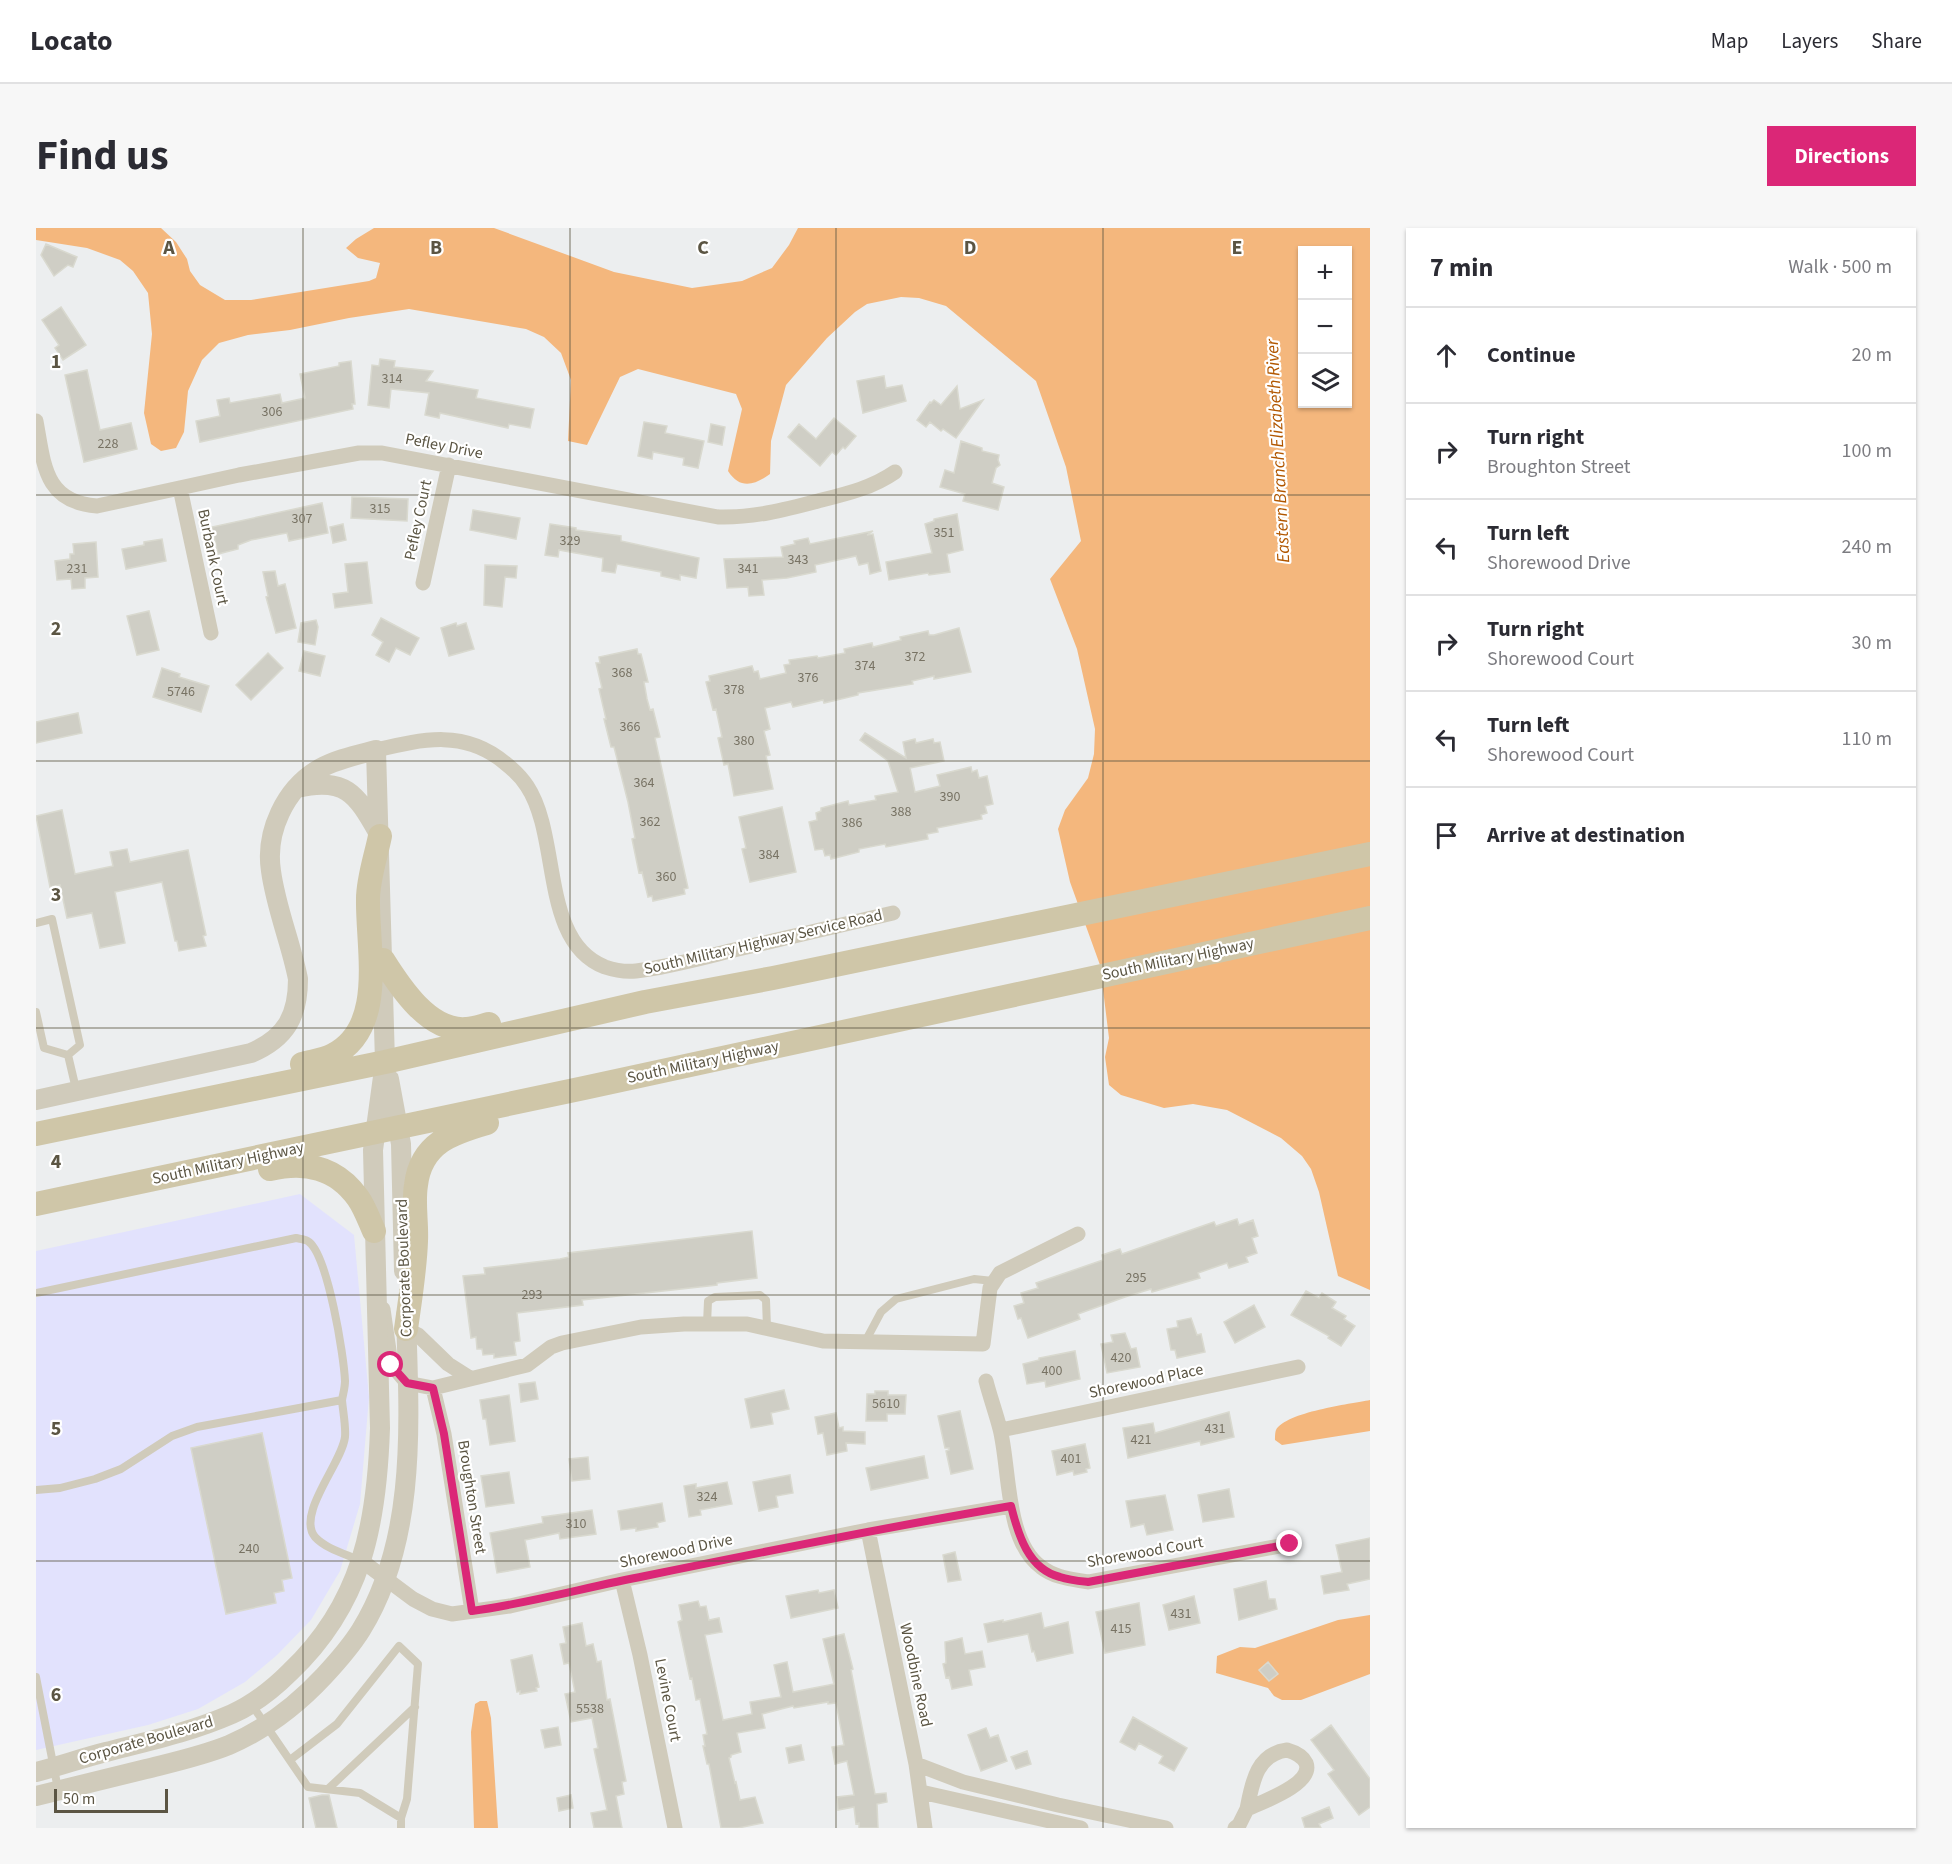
<!DOCTYPE html>
<meta charset="utf-8">
<style>
body{margin:0;font-family:"Source Sans 3",sans-serif;background:#f7f7f7;color:#2b2b33}
.controls{position:absolute;right:18px;top:18px;display:grid;overflow:hidden;border-radius:0px;box-shadow:0 2px 4px #0004}
.controls button{width:54px;height:54px;display:grid;place-items:center;padding:0;border:0;border-bottom:2px solid #e1e1e2;background:#fff;color:#2b2b33;font:30px sans-serif}
.scale{position:absolute;left:18px;bottom:15px;width:114px;box-sizing:border-box;padding-left:6px;border:3px solid #5b5543;border-top:0;font-size:16px;line-height:21px;white-space:nowrap;color:#5b5543;-webkit-text-stroke:4px #fff;paint-order:stroke}
.stop{position:absolute;width:18px;height:18px;margin:-14px;border:4px solid #db2777;border-radius:50%;background:#fff}
.stop.end{background:#db2777;border-color:#fff;box-shadow:0 2px 6px #0008}
.list{margin:0;padding:0;list-style:none}
h2{display:flex;justify-content:space-between;align-items:center;height:78px;margin:0;padding:0 24px;font-size:26px}
h2 small{font-size:20px;font-weight:400;color:#7c7c81}
.list li{display:grid;grid-template-columns:39px 1fr auto;gap:18px;align-items:center;box-sizing:border-box;height:96px;padding:0 24px;border-top:2px solid #e1e1e2}
.list b{display:block;font-size:22px;white-space:nowrap}
.list p{margin:0;font-size:20px;white-space:nowrap;color:#7c7c81}
.list em{font-size:20px;font-style:normal;color:#7c7c81}
.icon{flex:none;width:33px;height:33px;fill:none;stroke:currentColor;stroke-width:2;stroke-linecap:round;stroke-linejoin:round}
.map{position:relative;flex:none;width:1334px;height:1600px;overflow:hidden;border-radius:0px}
header{display:flex;align-items:center;gap:36px;box-sizing:border-box;height:84px;padding:0 30px;background:#fff;border-bottom:2px solid #e1e1e2}
header strong{font-size:28px}
nav{display:flex;gap:33px;margin-inline-start:auto;font-size:21px}
.intro{display:flex;align-items:center;justify-content:space-between;box-sizing:border-box;height:144px;padding:0 36px}
h1{margin:0;font-size:42px}
.button{padding:15px 27px;border-radius:0px;background:#db2777;color:#fff;font-size:21px;font-weight:700}
main{display:flex;gap:36px;padding:0 36px}
aside{flex:1;background:#fff;border-radius:0px;box-shadow:0 2px 4px #0004}
.map>svg:first-child{display:block}
.commercial{fill:#e2e2fd}
.water{fill:#f4b77d;fill-rule:evenodd}
.building{fill:#cfcec5;stroke:#d9d9cf;stroke-width:1.5}
.lines{fill:none;stroke-linecap:round;stroke-linejoin:round}
.service{stroke:#d0cbbb;stroke-width:8}
.minor{stroke:#d0cbbb;stroke-width:15}
.tertiary{stroke:#d0cbbb;stroke-width:20}
.primary{stroke:#cfc6a8;stroke-width:24}
.route{stroke:#db2777;stroke-width:8}
.grid{fill:none;stroke:#5b5543;stroke-width:1.5;stroke-opacity:0.55}
.labels{text-anchor:middle;dominant-baseline:central;stroke-width:4.5;stroke-linejoin:round;paint-order:stroke}
.number-label{font-size:14px;fill:#787364}
.street-label{font-size:16px;fill:#5b5543;stroke:#fff}
.water-label{font-size:18px;font-style:italic;fill:#b15700;stroke:#fff}
.grid-label{font-size:20px;text-anchor:middle;font-weight:bold;fill:#5b5543;stroke:#fff;stroke-width:4.5;stroke-linejoin:round;paint-order:stroke}
</style>
<header>
<strong>Locato</strong>
<nav><a>Map</a><a>Layers</a><a>Share</a></nav>
</header>
<div class="intro"><h1>Find us</h1><a class="button">Directions</a></div>
<main>
<div class="map">
<svg width="1334" height="1600" viewBox="0 0 1334 1600">
<rect width="100%" height="100%" fill="#eceeef"/>
<path class="commercial" d="M264 966 318 1007 333 1169 324 1276 304 1343 275 1392 241 1427 209 1454 162 1481 112 1497 0 1522V1023Z"/>
<path class="water" d="M0 0H125L140 14 151 31 154 43 164 57 189 72H215L333 53 340 50 344 35 322 30 310 20 320 11 338 0H458L578 44 656 60 706 53 736 40 753 17 762 0H1334V1062L1302 1048 1283 964 1275 941 1266 928 1245 910 1191 882 1157 876 1128 880 1085 867 1073 857 1069 829 1073 810 1064 737 1034 654 1022 601 1029 582 1052 550 1058 526 1059 501 1041 421 1014 351 1045 313 1030 239 1000 153 910 78 883 70 865 69 831 76 819 84 791 110 750 157 735 213 734 246C719 257 704 262 692 243L706 181 700 166 602 141 584 149 551 217 532 213 535 152 525 125 508 109 490 101 373 81 313 90 254 102 212 107 183 115 166 132 152 163 148 204 140 220 125 223 115 216 108 185 116 106 112 65 97 43 84 32 51 20 0 12ZM1266 22H1312V176H1266Z
M1334 1172V1203L1246 1217 1239 1212C1239 1210 1239 1204 1240 1202 1250 1184 1314 1176 1334 1172Z
M1334 1387V1446L1265 1472H1246L1238 1468 1232 1460 1180 1445 1181 1428 1204 1419 1219 1420 1302 1392Z
M444 1473H451L455 1490 462 1600H438L435 1504 439 1476Z"/>
<path class="building" d="M10 16 41 29 37 39 32 37 18 48 5 27Z
M25 79 50 117 27 132 19 120 23 117 6 92Z
M344 131 359 133 358 139 397 143 390 153 442 162 440 170 498 181 494 200 473 196 472 200 404 185 403 190 389 187 393 165 355 161 353 180 332 177 336 137 343 138Z
M315 133 319 176H316L317 181 164 214 160 193 184 188 181 172 193 170 194 175 244 166 246 175 269 170 264 146 303 138V135Z
M51 142 64 202 95 195 101 221 48 234 29 147Z
M848 148 850 160 866 157 870 173 827 185 821 153Z
M921 158 924 181 947 172 920 210 907 201 905 203 894 194 890 199 881 192 894 174 895 175 898 172 905 177Z
M798 190 820 208 809 221 807 219 800 227 796 224 784 238 752 209 763 196 780 211Z
M608 194 631 198 629 205 668 213 662 240 647 237 648 230 617 224 616 231 602 228Z
M675 196 689 199 686 217 672 214Z
M925 213 946 220V223L963 227 962 232 964 237 960 240 956 255 968 259 962 282 927 273 929 266 904 259 909 242 918 245Z
M316 269 372 271 371 293 315 290Z
M286 275 292 305 253 313 251 305 245 306 215 312 202 317V321L182 326 176 299Z
M437 282 484 290 480 311 434 302Z
M921 286 927 322 911 326 914 344 893 347 892 345 853 352 850 334 896 325 889 296 898 293V291Z
M307 296 310 312 297 315 294 299Z
M514 296 540 300V302L585 308V313L663 330 660 350 644 347V352L625 348V344L581 336 579 345 566 343 567 330 523 322 522 329 509 327Z
M837 303 831 307 837 306 845 343 834 346 832 335 823 337 820 328 779 337 780 344 751 350 726 352 728 367 713 368 712 359 691 360 688 331 747 329 745 319 759 316 758 313 772 310 774 316Z
M126 311 130 333 90 341 86 321 108 317V314Z
M60 314 62 349 49 350V360L36 361 35 351 21 352 19 333 34 331V326H38L37 316Z
M331 334 336 375 299 380 297 366 312 364 309 336Z
M449 337 481 338 480 350 469 349 466 379 448 377Z
M239 343 242 358 249 356 260 400 240 405 230 369 232 368 227 344Z
M113 383 123 422 101 427 91 388Z
M345 390 383 410 374 427 360 420 353 434 340 427 347 414 336 407Z
M280 392 282 399 279 417 262 414 265 395Z
M420 395 421 398 430 395 438 421 413 428 405 400Z
M923 400 935 444 898 451V448L876 453 877 456 822 465V467L788 475 787 472 757 479 755 474 729 480 734 501 728 503 734 527 730 528 737 561 698 568 692 536 688 537 682 510 686 509 680 481 677 482 670 454 674 453 673 448 716 438 718 444 722 443 724 451 750 445 748 437 754 436 753 432 781 428 782 430 809 425 808 421 836 415 837 419 865 412 864 409 892 403 893 407H898Z
M601 421 602 426H605L612 454H608L611 471 614 482 617 481 624 509 619 510 652 660 648 661 649 666 617 673 616 668 612 669 606 644 603 645 596 611 599 610 592 574 578 519H575L568 491H570L563 461 566 460 560 435H564L563 429Z
M268 423 289 428 284 448 263 443Z
M232 425 247 440 215 472 200 457Z
M126 440 144 446 143 449 173 458 165 484 117 469Z
M42 485 46 505 0 515V494Z
M829 505 870 530 867 514 879 511 880 515 897 511 898 515 904 514 908 533 874 540 879 564 904 558 901 547 935 539 936 544 941 542 943 550 951 548 957 576 949 578 951 585 945 587 946 591 901 600 902 604 891 606 892 611 850 619 849 616 823 621V624L795 631 794 627 789 628 787 621 779 622 773 594 781 592 780 585 785 583V580L812 573 813 577 840 572 839 568 862 564 852 533 824 512Z
M746 579 760 644 714 654 706 621 710 620 703 589Z
M26 582 39 646 77 638 74 624 91 621 94 634 152 622 170 707 167 708 170 718 143 723 141 713H139L126 654 79 664 89 715 64 720 56 685 31 690 24 657 14 659 0 588Z
M1201 991 1203 997 1217 992 1222 1008 1216 1010 1221 1025 1210 1029 1212 1034 1193 1040 1191 1035 1162 1045 1164 1050 1116 1064 1115 1061 1089 1069 1042 1086 1044 1091 992 1110 985 1090 982 1091 978 1078 988 1075 985 1065 1002 1060 1000 1055 1067 1032 1066 1027 1084 1021 1086 1026 1178 994 1180 998Z
M716 1003 721 1050 681 1055V1057L546 1072 547 1077 481 1085 484 1113 478 1114 480 1127 458 1130V1126L447 1127 446 1121H441L440 1109 435 1110 427 1048 449 1046 448 1040 524 1031 533 1029 532 1025Z
M1270 1063 1283 1070 1286 1065 1300 1074 1296 1080 1310 1088 1308 1091 1319 1098 1305 1118 1292 1110 1293 1108 1255 1087Z
M1218 1077 1229 1099 1199 1115 1188 1094Z
M1155 1090 1161 1107 1165 1106 1169 1124 1141 1130 1139 1122H1135L1131 1101 1142 1099 1141 1093Z
M1089 1105 1095 1121 1100 1120 1104 1139 1071 1145 1065 1116 1077 1114 1075 1107Z
M1039 1123 1044 1151 1010 1159 1009 1153 991 1156 987 1136 1003 1132V1130Z
M499 1154 502 1171 485 1174 483 1156Z
M748 1162 753 1181 735 1185 737 1196 715 1200 709 1171Z
M839 1163H852V1167H870L869 1186H851V1193H830L831 1166H839Z
M473 1167 479 1213 454 1217 450 1191H447L444 1172Z
M924 1183 937 1241 915 1246 910 1223 913 1222V1220H909L902 1188Z
M1193 1184 1198 1209 1165 1217 1164 1213 1092 1230 1087 1200 1117 1195 1119 1205Z
M800 1185 803 1200 807 1199V1203L829 1204V1216L810 1215 811 1223 791 1227 787 1205 782 1206 779 1189Z
M226 1205 256 1350 246 1352 248 1363 238 1365 240 1375 190 1386 155 1220Z
M1049 1216 1054 1240 1050 1241 1051 1244 1038 1247 1037 1243 1021 1247 1016 1223Z
M888 1228 892 1250 835 1262 830 1240Z
M552 1229 554 1251 536 1253 533 1231Z
M473 1244 478 1275 450 1279 445 1248Z
M754 1247 757 1265 740 1268 742 1279 723 1283 717 1254Z
M691 1254 696 1276 664 1282 665 1287 653 1289 648 1258 660 1256V1260Z
M1193 1261 1198 1289 1167 1294 1162 1267Z
M1129 1267 1137 1302 1111 1307 1108 1296 1095 1299 1090 1273Z
M626 1275 629 1293 621 1295 622 1299 600 1303V1300L585 1302 582 1283Z
M556 1282 560 1306 524 1311 523 1305 489 1312 494 1339 461 1345 454 1305 507 1295 506 1289Z
M1334 1310V1351L1311 1356 1313 1362 1288 1366 1285 1348 1306 1344 1300 1317Z
M919 1324 925 1352 912 1354 907 1327Z
M1230 1353 1233 1371H1239L1241 1381 1203 1392 1198 1361Z
M782 1362 783 1365 798 1362 802 1380 755 1390 750 1368Z
M1158 1368 1164 1395 1133 1402 1127 1377Z
M662 1373 664 1379 670 1378 673 1392 683 1390 686 1404 669 1407 687 1492 716 1486 714 1474 745 1469 738 1437 751 1434 757 1464 798 1456 787 1411 808 1406 817 1441 815 1442 839 1566 850 1565 851 1574 841 1576 842 1600H823V1595L820 1596 818 1579 802 1582 801 1569 818 1567 811 1533 799 1536 796 1519 808 1517 800 1475 792 1476V1474L758 1480 757 1478 726 1486 729 1500 701 1505 705 1524 695 1527V1529L693 1530 699 1555 700 1554 704 1572 719 1569 727 1595 702 1600H685L673 1536H671L667 1518H669L667 1507 671 1506 664 1471 660 1472 656 1450 654 1451 642 1394 646 1392 643 1377Z
M1103 1375 1109 1417 1069 1425 1060 1384Z
M1005 1385 1008 1400 1032 1394 1037 1425 1001 1433 998 1423 996 1424 992 1406 952 1414 948 1396 967 1392V1394Z
M546 1395 550 1418 557 1416 561 1434 565 1433 571 1472 574 1471 580 1502 590 1553 586 1554 588 1566 580 1568 586 1600H558L555 1585 571 1582 558 1521 562 1520 556 1490 535 1494 529 1466 539 1464 533 1435 528 1436 524 1416 530 1415 527 1399Z
M926 1410 929 1426 946 1423 949 1439 933 1442 936 1457 916 1461 913 1449 910 1450 907 1436 910 1435 909 1414Z
M496 1427 503 1459 500 1460 501 1463 484 1466V1463L481 1464 475 1432Z
M1232 1434 1242 1446 1233 1453 1223 1442Z
M1097 1489 1151 1520 1138 1543 1123 1535 1127 1528 1103 1515 1099 1522 1084 1514Z
M1295 1497 1334 1551V1579L1323 1587 1292 1546 1298 1542 1275 1512Z
M522 1499 525 1517 509 1520 505 1502Z
M950 1500 954 1510 962 1507 971 1533 945 1543 932 1507Z
M765 1517 768 1532 753 1535 750 1520Z
M991 1523 995 1536 980 1541 975 1529Z
M286 1567H293L301 1600H280L273 1570Z
M535 1567 537 1580 523 1583 521 1570Z
M1293 1579 1297 1590 1283 1596 1285 1600H1269L1266 1590Z"/>
<g class="lines">
<path class="service" d="M0 695 16 691 44 817 32 827
M0 784 8 820 32 827
M32 827 40 861
M0 1065 260 1010C264 1011 270 1011 273 1014 292 1029 308 1128 309 1153 309 1160 307 1166 306 1172L161 1199 136 1208 85 1241 59 1251 24 1260 0 1262
M671 1096 672 1073 679 1069 724 1067 730 1072 731 1100
M829 1114 845 1084 860 1071 938 1051 957 1053
M306 1172C307 1184 310 1198 309 1209 306 1235 260 1286 279 1309 290 1321 310 1326 325 1333
M0 1449 22 1561
M216 1477 272 1559 324 1565 365 1590V1600
M254 1532 301 1496 363 1418 382 1436 371 1571 365 1590
M292 1561 379 1479"/>
<path class="minor" d="M0 193C8 236 8 274 61 278L203 247 323 225H346L682 289C717 290 748 282 782 273 810 266 836 260 859 244
M144 260 175 405
M387 355 413 237
M340 522C387 511 429 501 469 535 478 542 485 549 491 558 525 609 504 714 569 739 578 742 590 744 600 743 634 739 669 729 702 721 754 709 805 697 857 685
M347 1081 355 1136 371 1155 397 1160 491 1137 515 1119 526 1115 605 1099 648 1096H711L787 1113 947 1116 954 1060 964 1045 1042 1006
M370 1101 382 1107 412 1136 434 1150
M950 1153C954 1169 960 1185 964 1201 974 1240 969 1313 1005 1339 1019 1350 1036 1351 1052 1354L1254 1316
M397 1160 408 1206 436 1383
M965 1202 1262 1139
M832 1302 880 1536 889 1600
M326 1333 377 1371 396 1381 416 1386 474 1378 586 1352 832 1302 975 1278
M586 1352 604 1427 639 1600
M1251 1522C1258 1524 1266 1527 1270 1535 1278 1556 1226 1574 1211 1581 1216 1556 1220 1526 1251 1522Z
M880 1536 927 1554 1022 1577 1130 1600
M885 1564 1045 1600
M1199 1600 1203 1597 1211 1581"/>
<path class="tertiary" d="M261 560C309 549 320 565 342 604
M353 851 365 916 368 1043
M0 872 215 825C250 810 262 788 262 751 255 715 240 680 235 643 229 604 249 561 283 541 301 531 321 527 340 522L349 834 337 922 344 1200C341 1296 326 1376 254 1444 237 1461 218 1476 196 1486 155 1504 113 1513 70 1524 46 1530 24 1538 0 1544
M0 1568C37 1559 74 1550 110 1541 138 1534 166 1528 193 1517 230 1501 261 1477 288 1448 301 1434 315 1418 325 1402 382 1310 373 1191 370 1087"/>
<path class="primary" d="M347 732C364 759 393 804 430 801 437 801 445 798 453 796
M266 836C276 833 288 832 297 827 351 800 331 720 332 671 332 651 340 628 344 608
M0 906 349 834 609 774 737 750 1334 626
M234 941C269 933 300 939 322 970 329 980 333 992 338 1003
M0 976 548 860 1334 690
M370 1101C374 1072 379 1042 380 1013 381 995 377 975 380 957 385 915 416 905 451 895"/>
</g>
<g class="lines">
<path class="route" d="M355 1137 371 1155 397 1160 408 1206 436 1383C494 1375 551 1359 609 1348 731 1323 852 1299 975 1278 982 1306 992 1341 1024 1349 1033 1352 1043 1353 1052 1354L1254 1316"/>
</g>
<path class="grid" d="M267 0V1600M534 0V1600M800 0V1600M1067 0V1600M0 267H1334M0 533H1334M0 800H1334M0 1067H1334M0 1333H1334"/>
<g class="labels">
<g class="number-label">
<text x="356" y="151">314</text>
<text x="236" y="184">306</text>
<text x="72" y="216">228</text>
<text x="344" y="281">315</text>
<text x="266" y="291">307</text>
<text x="908" y="305">351</text>
<text x="534" y="313">329</text>
<text x="762" y="332">343</text>
<text x="41" y="341">231</text>
<text x="712" y="341">341</text>
<text x="879" y="429">372</text>
<text x="829" y="438">374</text>
<text x="586" y="445">368</text>
<text x="772" y="450">376</text>
<text x="698" y="462">378</text>
<text x="145" y="464">5746</text>
<text x="594" y="499">366</text>
<text x="708" y="513">380</text>
<text x="608" y="555">364</text>
<text x="914" y="569">390</text>
<text x="865" y="584">388</text>
<text x="614" y="594">362</text>
<text x="816" y="595">386</text>
<text x="733" y="627">384</text>
<text x="630" y="649">360</text>
<text x="1100" y="1050">295</text>
<text x="496" y="1067">293</text>
<text x="1085" y="1130">420</text>
<text x="1016" y="1143">400</text>
<text x="850" y="1176">5610</text>
<text x="1179" y="1201">431</text>
<text x="1105" y="1212">421</text>
<text x="1035" y="1231">401</text>
<text x="671" y="1269">324</text>
<text x="540" y="1296">310</text>
<text x="213" y="1321">240</text>
<text x="1145" y="1386">431</text>
<text x="1085" y="1401">415</text>
<text x="554" y="1481">5538</text>
</g>
<g class="street-label">
<text transform="translate(408 218) rotate(11)">Pefley Drive</text>
<text transform="translate(382 292) rotate(-78)">Pefley Court</text>
<text transform="translate(177 329) rotate(78)">Burbank Court</text>
<text transform="translate(727 714) rotate(-13)">South Military Highway Service Road</text>
<text transform="translate(1142 731) rotate(-12)">South Military Highway</text>
<text transform="translate(667 834) rotate(-12)">South Military Highway</text>
<text transform="translate(192 935) rotate(-12)">South Military Highway</text>
<text transform="translate(368 1040) rotate(-92)">Corporate Boulevard</text>
<text transform="translate(1110 1153) rotate(-12)">Shorewood Place</text>
<text transform="translate(436 1269) rotate(81)">Broughton Street</text>
<text transform="translate(640 1323) rotate(-12)">Shorewood Drive</text>
<text transform="translate(1109 1324) rotate(-10)">Shorewood Court</text>
<text transform="translate(880 1447) rotate(78)">Woodbine Road</text>
<text transform="translate(632 1472) rotate(79)">Levine Court</text>
<text transform="translate(110 1512) rotate(-16)">Corporate Boulevard</text>
</g>
<g class="water-label">
<text transform="translate(1242 223) rotate(-93)">Eastern Branch Elizabeth River</text>
</g>
</g>
<g class="grid-label">
<text x="133" y="26">A</text>
<text x="400" y="26">B</text>
<text x="667" y="26">C</text>
<text x="934" y="26">D</text>
<text x="1201" y="26">E</text>
<text x="20" y="140">1</text>
<text x="20" y="407">2</text>
<text x="20" y="673">3</text>
<text x="20" y="940">4</text>
<text x="20" y="1207">5</text>
<text x="20" y="1473">6</text>
</g>
</svg>
<div class="controls">
<button>+</button>
<button>−</button>
<button><svg class="icon" aria-label="layers" viewBox="0 0 24 24"><path d="M12 4l9 5-9 5-9-5zM3 14l9 5 9-5"/></svg></button>
</div>
<div class="scale">50 m</div>
<div class="stop" style="left:355px;top:1137px"></div>
<div class="stop end" style="left:1254px;top:1316px"></div>
</div>
<aside>
<h2>7 min<small>Walk · 500 m</small></h2>
<ul class="list">
<li><svg class="icon" aria-label="ahead" viewBox="0 0 24 24"><path d="M12 20V5M6 11l6-6 6 6"/></svg><div><b>Continue</b></div><em>20 m</em></li>
<li><svg class="icon" aria-label="right" viewBox="0 0 24 24"><path d="M7 20v-9h11M14 6l5 5-5 5"/></svg><div><b>Turn right</b><p>Broughton Street</p></div><em>100 m</em></li>
<li><svg class="icon" aria-label="left" viewBox="0 0 24 24"><path d="M17 20v-9H6M10 6l-5 5 5 5"/></svg><div><b>Turn left</b><p>Shorewood Drive</p></div><em>240 m</em></li>
<li><svg class="icon" aria-label="right" viewBox="0 0 24 24"><path d="M7 20v-9h11M14 6l5 5-5 5"/></svg><div><b>Turn right</b><p>Shorewood Court</p></div><em>30 m</em></li>
<li><svg class="icon" aria-label="left" viewBox="0 0 24 24"><path d="M17 20v-9H6M10 6l-5 5 5 5"/></svg><div><b>Turn left</b><p>Shorewood Court</p></div><em>110 m</em></li>
<li><svg class="icon" aria-label="arrive" viewBox="0 0 24 24"><path d="M6 21V4h12l-3 4 3 4H6"/></svg><div><b>Arrive at destination</b></div></li>
</ul>
</aside>
</main>
